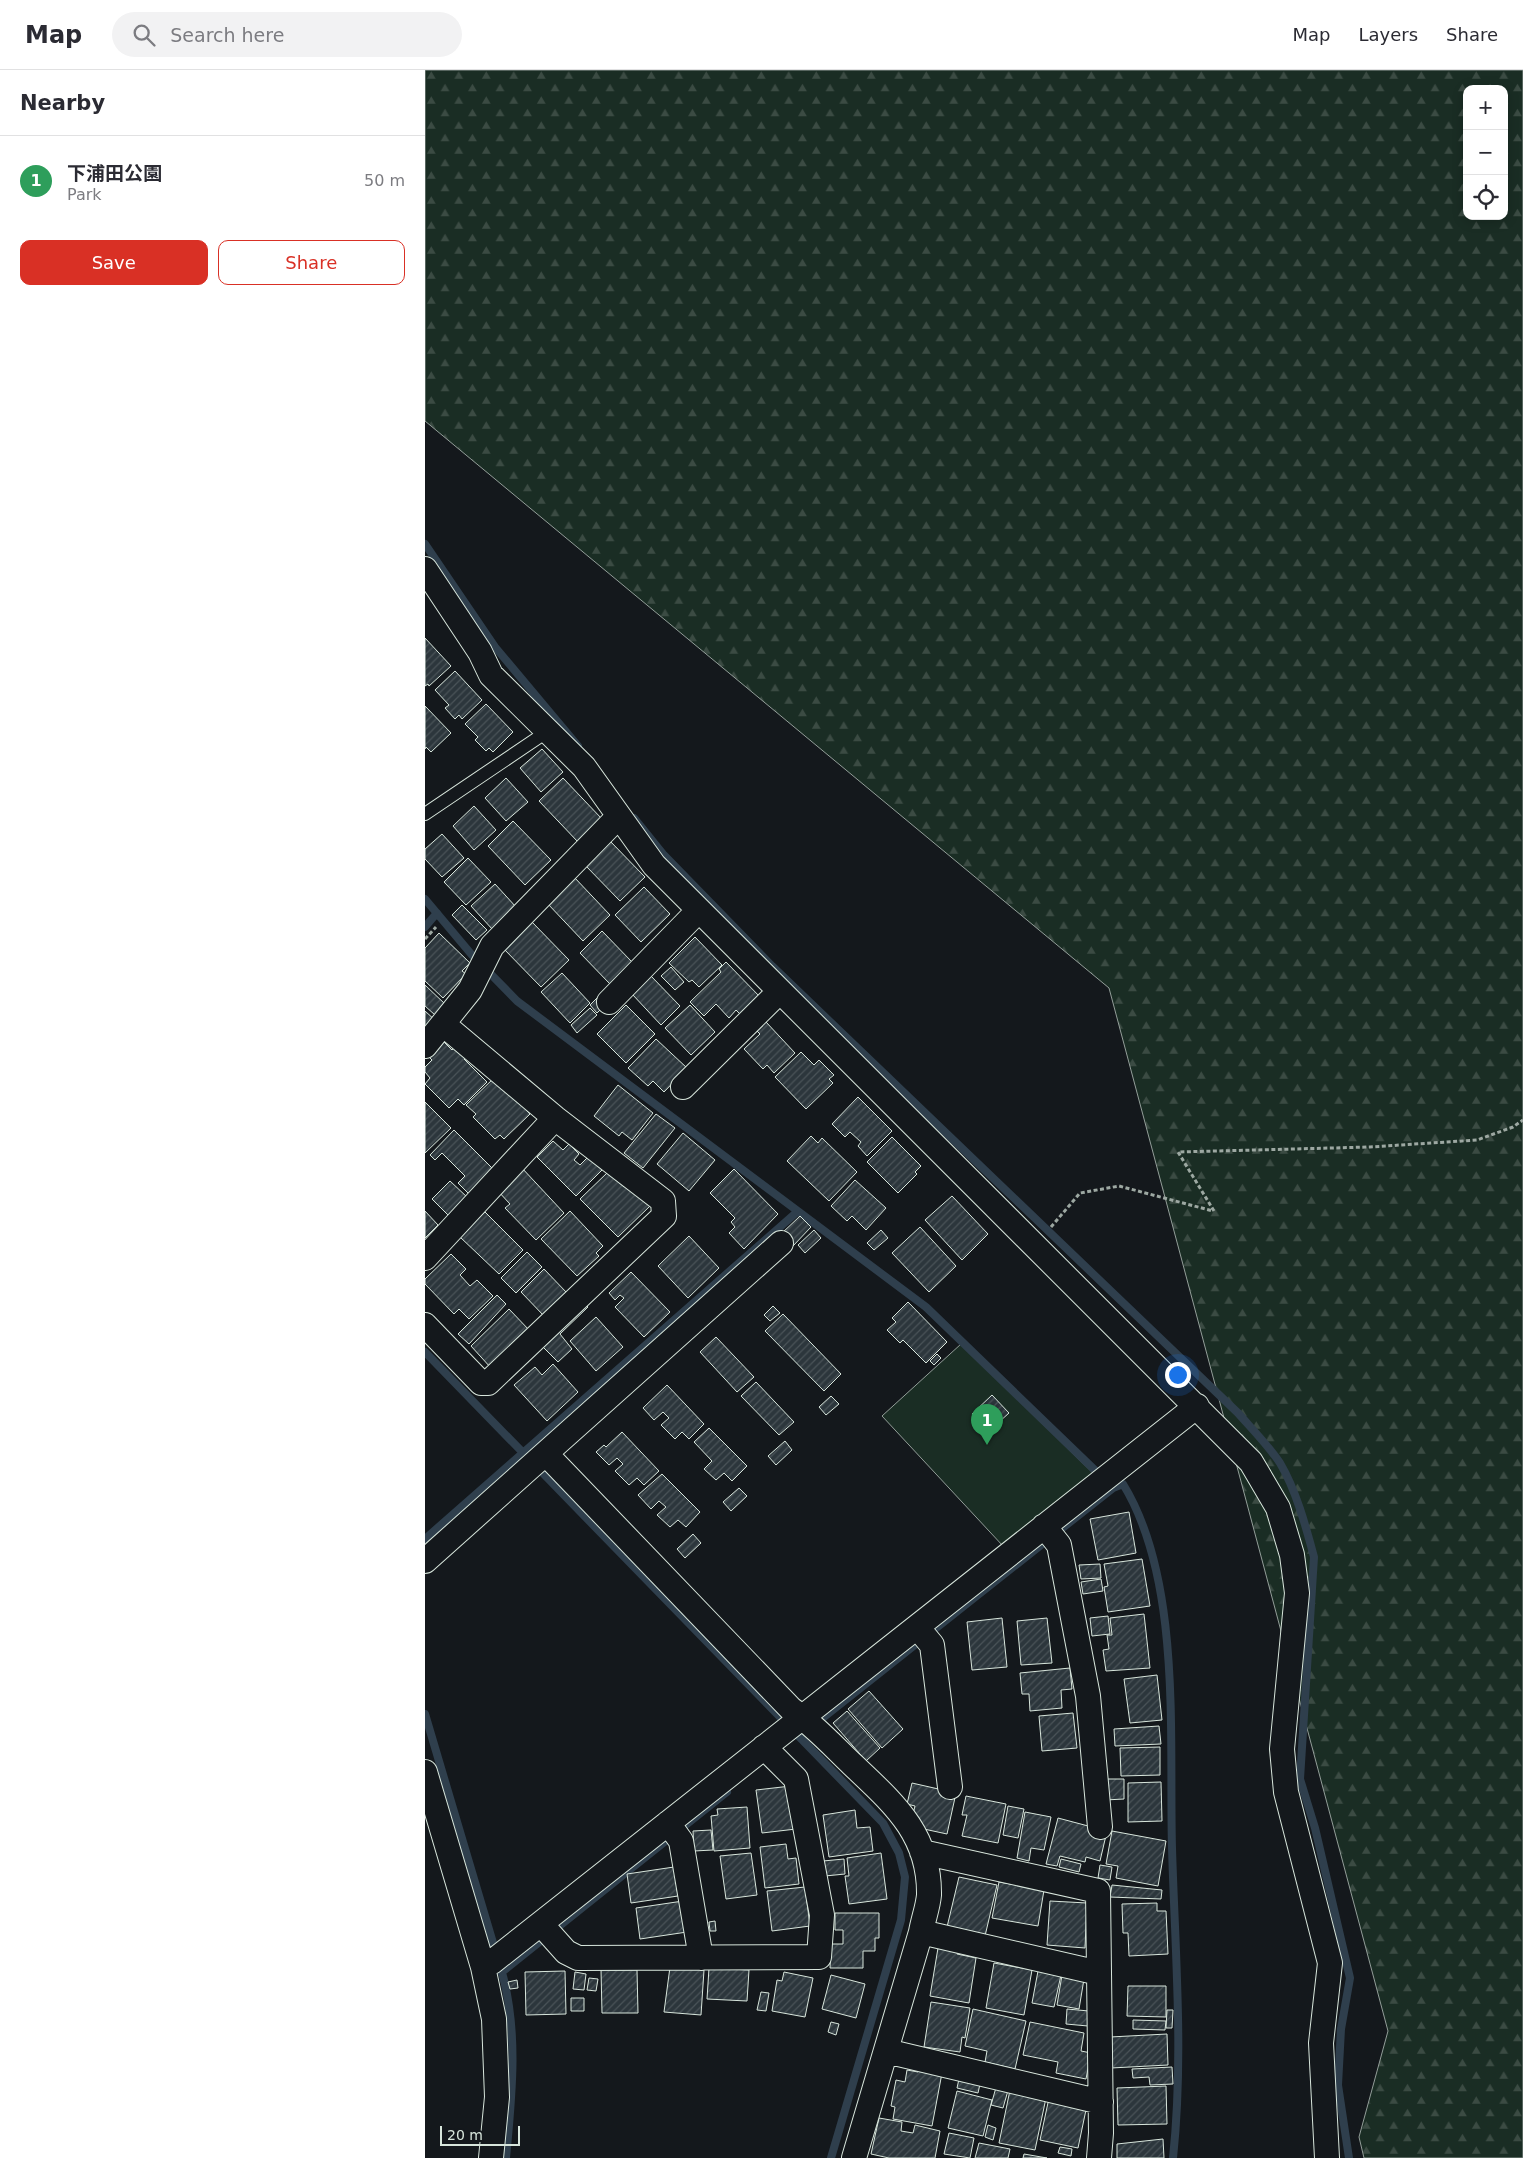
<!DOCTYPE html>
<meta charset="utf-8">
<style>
body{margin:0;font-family:"DejaVu Sans","Noto Sans JP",sans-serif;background:#f2f2f3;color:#2b2b33}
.controls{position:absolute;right:15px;top:15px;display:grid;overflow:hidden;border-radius:10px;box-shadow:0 2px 12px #0003}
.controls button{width:45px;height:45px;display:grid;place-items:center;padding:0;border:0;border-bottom:1px solid #e1e1e2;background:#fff;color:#2b2b33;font:25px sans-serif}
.scale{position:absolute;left:15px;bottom:12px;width:80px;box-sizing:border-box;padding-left:5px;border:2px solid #d8e6dc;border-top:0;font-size:14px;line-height:18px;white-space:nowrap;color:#d8e6dc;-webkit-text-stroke:4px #14181c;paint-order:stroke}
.you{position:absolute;left:752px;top:1304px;width:18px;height:18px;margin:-12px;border:4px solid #fff;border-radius:50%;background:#1a73e8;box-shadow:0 0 0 8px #1a73e833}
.badge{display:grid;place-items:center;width:32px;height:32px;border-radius:50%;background:#d93025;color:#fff;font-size:16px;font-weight:700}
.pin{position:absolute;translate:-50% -41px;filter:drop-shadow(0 1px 2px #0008)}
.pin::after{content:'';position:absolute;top:26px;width:18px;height:15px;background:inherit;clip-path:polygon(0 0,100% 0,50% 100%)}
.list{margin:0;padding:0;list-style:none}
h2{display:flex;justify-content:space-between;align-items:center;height:65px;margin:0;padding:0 20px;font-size:21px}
h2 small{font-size:16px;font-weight:400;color:#7c7c81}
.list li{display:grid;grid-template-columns:32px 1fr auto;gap:15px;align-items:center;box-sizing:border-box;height:90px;padding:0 20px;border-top:1px solid #e1e1e2}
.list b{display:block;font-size:19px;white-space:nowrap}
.list p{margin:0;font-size:16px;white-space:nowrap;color:#7c7c81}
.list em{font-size:16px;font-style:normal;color:#7c7c81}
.actions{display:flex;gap:10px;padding:15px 20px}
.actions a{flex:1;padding:11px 0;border:1px solid #d93025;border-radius:10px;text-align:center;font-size:18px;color:#d93025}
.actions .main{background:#d93025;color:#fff}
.icon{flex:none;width:28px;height:28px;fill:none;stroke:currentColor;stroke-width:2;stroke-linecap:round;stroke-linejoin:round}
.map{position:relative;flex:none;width:1098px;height:2088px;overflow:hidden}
header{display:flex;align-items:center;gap:30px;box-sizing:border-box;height:70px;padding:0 25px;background:#fff;border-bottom:1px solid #e1e1e2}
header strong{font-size:24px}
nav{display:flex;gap:28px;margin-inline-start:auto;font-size:18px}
.search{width:350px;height:45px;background:#f2f2f3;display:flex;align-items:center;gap:12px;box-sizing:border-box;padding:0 18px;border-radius:28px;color:#7c7c81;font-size:19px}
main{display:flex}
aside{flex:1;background:#fff}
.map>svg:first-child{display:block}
.forest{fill:url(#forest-firs);stroke:#939e99;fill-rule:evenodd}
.park{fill:#1a2d24;stroke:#939e99}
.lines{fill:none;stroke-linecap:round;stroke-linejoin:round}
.stream{stroke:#2f3f4d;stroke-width:8}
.building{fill:url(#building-hatch);stroke:#d8e6dc}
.service-casing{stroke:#d8e6dc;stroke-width:14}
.minor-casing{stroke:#d8e6dc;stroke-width:26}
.path{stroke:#9da8a2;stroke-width:3;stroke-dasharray:4 2.5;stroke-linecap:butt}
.service{stroke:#14181c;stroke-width:12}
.minor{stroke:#14181c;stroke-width:24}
</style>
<header>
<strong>Map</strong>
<div class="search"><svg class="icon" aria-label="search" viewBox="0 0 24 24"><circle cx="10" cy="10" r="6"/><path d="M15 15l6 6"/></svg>Search here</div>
<nav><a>Map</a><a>Layers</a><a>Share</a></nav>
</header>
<main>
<aside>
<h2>Nearby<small></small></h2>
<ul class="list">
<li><span class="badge" style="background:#2e9e5b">1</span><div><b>下浦田公園</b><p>Park</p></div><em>50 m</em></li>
</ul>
<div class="actions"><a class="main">Save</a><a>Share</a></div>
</aside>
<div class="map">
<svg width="1098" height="2088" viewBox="0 0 1098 2088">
<defs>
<pattern id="forest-firs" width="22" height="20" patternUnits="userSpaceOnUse" patternTransform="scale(1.25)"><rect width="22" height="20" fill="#1a2d24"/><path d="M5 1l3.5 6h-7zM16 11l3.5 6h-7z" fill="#3b4b43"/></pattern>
<pattern id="building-hatch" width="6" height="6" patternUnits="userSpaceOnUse" patternTransform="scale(1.25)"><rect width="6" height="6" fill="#2c363c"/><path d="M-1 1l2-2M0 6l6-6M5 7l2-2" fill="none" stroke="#4a5358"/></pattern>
</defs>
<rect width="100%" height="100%" fill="#14181c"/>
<path class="forest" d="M0 0H1098V2088H939L934 2067 963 1961 684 918 0 351ZM1042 19H1079V146H1042Z"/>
<path class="park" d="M536 1274 670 1405 578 1476 457 1346Z"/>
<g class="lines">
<path class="stream" d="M0 474 70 577 153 676
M209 748 238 784 347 896 813 1343C827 1359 843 1375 855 1393 871 1420 881 1457 889 1487L875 1709 890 1758 925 1908 916 1959 913 2015 924 2088
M0 829 47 885 92 931 501 1237 678 1408
M0 857 12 843
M0 1282 458 1753 474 1783 480 1807 476 1850 406 2088
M0 1469 372 1142
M0 1644 71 1883
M390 1654 688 1418 698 1414C757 1510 744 1667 747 1778 750 1881 759 1985 748 2088
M76 1899C94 1960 87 2025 81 2088
M77 1902 302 1722"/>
</g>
<path class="building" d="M0 568 26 596 4 616 3 614 0 616Z
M30 601 57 630 37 649 34 645 30 649 20 638 24 635 10 620Z
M61 634 88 662 68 682 64 678 61 681 50 670 53 667 40 654Z
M0 636 26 663 6 682 1 677 0 679Z
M117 679 138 702 116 722 95 698Z
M81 708 103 732 81 751 60 728Z
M138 708 177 749 153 772 114 731Z
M49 736 71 760 49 780 28 756Z
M88 751 126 790 100 815 63 776Z
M17 764 39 788 17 807 0 789V779Z
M184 770 220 807 195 831 159 794Z
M43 788 66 812 41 835 19 812Z
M149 807 185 845 158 871 122 833Z
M70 814 91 837 68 860 46 836Z
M219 817 245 844 216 872 190 845Z
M37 835 62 860 51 870 27 845Z
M106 851 144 890 116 917 77 877Z
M177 861 207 892 185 914 155 883Z
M14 863 45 893 37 901 41 904 18 928 0 911V878Z
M270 867 297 895 274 917 267 910 264 912 244 893Z
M301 892 337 929 318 947 311 940 304 948 291 934 279 946 265 932 296 902 294 899Z
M246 897 259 912 250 920 236 906Z
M137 903 165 933 145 953 116 922Z
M226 906 255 936 236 955 207 924Z
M0 915 20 934 10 945 0 936Z
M172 928 180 935 172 943 165 935Z
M201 935 230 964 201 993 172 964Z
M265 935 290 962 266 985 240 958Z
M165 938 172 945 152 963 146 955Z
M0 941 11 951 0 962Z
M341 952 370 983 349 1003 342 995 338 999 319 979 335 964 331 960Z
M231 969 262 998 239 1022 228 1011 223 1016 203 998Z
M18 971 27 980 30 976 41 987 39 989 62 1012 39 1035 33 1029 24 1038 0 1014 5 1008 0 1002V997L7 990 3 986Z
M376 982 389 995 394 990 409 1005 404 1009 408 1013 381 1039 350 1007Z
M69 1008 105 1044 79 1069 75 1065 70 1069 48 1047 51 1044 41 1035Z
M193 1015 228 1043 207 1070 197 1062 194 1066 169 1046Z
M433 1027 467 1061 442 1086 433 1076 436 1072 425 1062 420 1067 407 1054Z
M0 1032 26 1058 0 1083Z
M231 1044 250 1058 218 1098 199 1083Z
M29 1060 69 1100 45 1125 33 1113 40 1106 17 1083 10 1090 5 1085Z
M258 1063 290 1090 264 1121 232 1094Z
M386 1066 393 1073 397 1068 432 1102 404 1131 362 1091Z
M467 1067 496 1096 490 1102 492 1104 473 1123 442 1092Z
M128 1071 138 1080 144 1074 154 1084 149 1090 155 1095 163 1087 177 1100 151 1126 112 1087Z
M96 1097 139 1143 111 1170 80 1138 85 1134 72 1120Z
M309 1099 353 1144 319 1179 304 1163 310 1157 306 1152 310 1148 285 1123Z
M183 1102 199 1117 203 1114 225 1136 193 1167 155 1129Z
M430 1110 461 1138 441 1160 427 1146 422 1151 406 1136Z
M25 1111 43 1128 25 1147 7 1129Z
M527 1126 563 1164 537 1190 500 1150Z
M0 1141 13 1155 0 1168Z
M145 1141 178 1176 171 1183 174 1186 152 1206 116 1169Z
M60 1142 98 1180 74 1204 35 1167Z
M375 1146 386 1157 368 1176 356 1164Z
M495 1157 531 1196 504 1222 467 1183Z
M389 1160 396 1168 380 1183 373 1175Z
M456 1160 463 1168 449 1180 442 1173Z
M264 1166 294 1198 263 1228 233 1196Z
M102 1182 117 1197 91 1223 76 1208Z
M26 1184 41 1199 35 1205 45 1216 52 1210 68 1226 44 1249 34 1239 29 1244 0 1214V1209Z
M119 1199 142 1223 119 1246 96 1222Z
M206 1202 245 1242 219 1267 190 1237 199 1228 195 1225 190 1230 184 1223Z
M72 1225 81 1234 44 1274 33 1264Z
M483 1232 522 1272 501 1293 478 1270 475 1273 462 1260 471 1252 467 1248Z
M159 1233 163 1237 135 1264 147 1279 133 1292 115 1274Z
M348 1236 355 1243 345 1251 339 1245Z
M84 1239 105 1261 66 1298 46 1276Z
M358 1244 416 1304 399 1321 340 1261Z
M171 1247 198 1277 171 1301 145 1271Z
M291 1267 329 1307 312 1322 275 1282Z
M512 1284 516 1288 509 1295 505 1291Z
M128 1294 153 1322 122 1351 89 1315 110 1297 117 1305Z
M331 1312 369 1352 354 1365 316 1326Z
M242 1315 279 1354 264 1369 257 1362 250 1369 236 1355 244 1348 238 1342 229 1350 218 1338Z
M567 1325 584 1343 563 1362 547 1344Z
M406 1326 414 1334 401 1345 394 1337Z
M284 1358 322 1396 307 1411 299 1403 291 1410 279 1399 287 1391 269 1372Z
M197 1362 234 1401 219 1415 212 1408 204 1415 190 1401 198 1394 192 1388 184 1395 171 1382 179 1375 181 1377Z
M360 1371 367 1380 351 1395 343 1386Z
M237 1404 275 1442 261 1457 253 1450 245 1457 232 1445 241 1437 234 1431 226 1439 213 1425Z
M314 1418 322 1426 306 1441 298 1432Z
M704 1442 711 1483 673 1490 665 1449Z
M268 1464 276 1473 260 1488 252 1479Z
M717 1489 725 1536 683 1542 679 1517 683 1516 679 1494Z
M675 1494 676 1508 656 1509 654 1495Z
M676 1509 678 1521 658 1524 656 1512Z
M719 1544 725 1598 681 1601 678 1580 684 1579 682 1565H687L685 1548Z
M683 1546 685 1564 667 1566 665 1548Z
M577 1548 582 1597 547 1600 542 1552Z
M622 1548 627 1593 596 1595 592 1551Z
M645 1598 647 1619 636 1620 637 1638 605 1641 604 1624H597L595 1603Z
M732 1605 737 1650 705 1653 699 1609Z
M444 1621 478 1659 457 1678 423 1639Z
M422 1641 455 1678 441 1691 408 1653Z
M648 1643 652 1678 617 1681 614 1646Z
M734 1656 736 1674 690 1676 689 1659Z
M735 1677V1705L696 1706 695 1678Z
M680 1709H699V1729L680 1730Z
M736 1712 737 1751 703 1752V1713Z
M487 1713 531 1723 522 1764 485 1756 490 1736 482 1734Z
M366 1716 371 1759 337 1763 331 1720Z
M541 1726 581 1734 573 1773 537 1766 542 1745H537Z
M583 1736 599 1739 593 1768 578 1765Z
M322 1737 325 1778 289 1781 286 1746 293 1745 292 1739Z
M430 1740 432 1758 445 1757 448 1781 404 1787 398 1745Z
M600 1742 626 1747 619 1780 606 1778 604 1791 592 1788Z
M633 1748 682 1761 675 1791 661 1787 660 1792 635 1786 632 1796 621 1794Z
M286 1760 288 1780 269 1781 268 1761Z
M687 1761 741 1771 733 1816 691 1808 693 1796 681 1794Z
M361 1774 363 1789 371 1788 374 1814 340 1818 335 1777Z
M326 1783 332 1825 301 1829 295 1786Z
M456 1783 462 1829 424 1834 420 1806H424L422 1788Z
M419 1789 420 1804 400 1806 398 1791Z
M636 1789 656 1794 654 1802 634 1797Z
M675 1795 687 1797 685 1810 673 1808Z
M249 1797 253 1826 206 1833 202 1804Z
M534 1807 572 1815 560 1866 522 1857Z
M574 1812 619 1820 613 1856 567 1848Z
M687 1815 737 1820 736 1829 685 1827Z
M380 1817 385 1856 347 1861 342 1821Z
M258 1831 262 1862 215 1869 211 1838Z
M625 1831 662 1833 660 1878 622 1875Z
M732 1833V1841H741L743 1884 704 1886 703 1863H698L697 1834Z
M410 1843H454V1868H450V1881H438V1898H405L406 1874H418V1860H410Z
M290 1851 291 1861H285L284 1852Z
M513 1878 533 1881 532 1884 551 1888 544 1933 505 1926Z
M569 1893 607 1900 599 1945 561 1938Z
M245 1897 279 1900 276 1945 239 1942Z
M284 1898 324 1900 322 1931 282 1929Z
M176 1900H212L213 1943H177Z
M140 1901 141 1944 101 1945 100 1902Z
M613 1901 636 1905 629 1937 607 1933Z
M150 1902 161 1904 159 1920 148 1919Z
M359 1902 388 1908 380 1947 347 1941 352 1910 357 1911Z
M406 1905 440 1914 431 1948 397 1939Z
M637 1905 659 1909 654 1939 632 1935Z
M164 1908 173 1909 171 1921 162 1920Z
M92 1910 93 1918 85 1919 83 1912Z
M703 1916H741V1947L702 1946Z
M336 1922 344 1923 341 1941 332 1940Z
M146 1928H159V1941H146Z
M506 1932 545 1938 540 1968 537 1967 535 1982 499 1977Z
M548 1939 601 1951 590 1999 560 1992 562 1981 540 1976Z
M642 1939 664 1941 663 1956 641 1954Z
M742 1940H748L747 1958H741Z
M708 1950 741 1951 740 1960 708 1959Z
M406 1952 414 1954 411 1965 403 1962Z
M605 1952 659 1963 656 1981 666 1983 661 2009 631 2003 633 1992 598 1985Z
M742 1964 743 1995 686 1998 685 1967Z
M747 1997 748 2014 725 2015 724 2007 708 2008 707 1999Z
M493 1998 517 2003 507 2056 468 2049 470 2037 466 2036 471 2010 480 2012 482 2000 493 2002Z
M534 2009 555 2014 553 2023 532 2018Z
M572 2014 584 2017 578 2038 566 2035Z
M741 2016 742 2054 693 2055 692 2018Z
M585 2020 621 2028 610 2080 574 2073Z
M532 2021 567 2030 558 2066 523 2058Z
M624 2028 662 2035 653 2078 615 2070Z
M454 2048 477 2052 476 2061 488 2063 490 2055 515 2061 510 2088H464L446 2084Z
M563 2055 571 2058 568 2070 560 2067Z
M524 2063 549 2068 545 2088 519 2084Z
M738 2069 739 2088H692V2074Z
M554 2073 585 2079 583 2088H550Z
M635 2077 647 2079 646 2086 633 2083Z
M599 2084 622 2088H598Z"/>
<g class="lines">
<defs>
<path id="service" d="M0 744 123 661"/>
<path id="minor" d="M0 499 55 582 66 605 159 697 229 795 826 1392 853 1438 867 1485 872 1523 857 1679 861 1722 905 1893 896 1973 902 2088
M184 932 274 840
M0 976 45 920 67 876 194 746
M258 1017 355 921
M0 1188 130 1048
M0 1255 56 1313H63L239 1146 238 1131 130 1048 18 954
M121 1384 366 1639C389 1655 408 1676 428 1695 468 1733 505 1764 504 1825 503 1837 498 1850 496 1862L429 2088
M619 1456 634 1475 663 1626 675 1757
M0 1491 356 1173
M492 1557 507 1575 525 1717
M0 1702 58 1897 69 1949 72 2027 66 2088
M243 1753 256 1771 276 1888
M497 1782 673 1821 676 2063 674 2088
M116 1854 141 1882 153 1888 394 1887 397 1845 371 1709 339 1677
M496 1862 674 1903
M58 1897 67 1892 772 1336
M461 1981 676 2032"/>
</defs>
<use href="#service" class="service-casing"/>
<use href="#minor" class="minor-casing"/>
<path class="path" d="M0 869 11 857
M789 1141 753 1082 945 1077 1052 1070 1088 1057 1098 1050
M626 1157 655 1123 694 1116 788 1141"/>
<use href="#service" class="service"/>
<use href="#minor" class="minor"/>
</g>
</svg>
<div class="controls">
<button>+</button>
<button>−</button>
<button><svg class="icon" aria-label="locate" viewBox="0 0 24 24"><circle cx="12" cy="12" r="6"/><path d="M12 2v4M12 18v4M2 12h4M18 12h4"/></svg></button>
</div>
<div class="scale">20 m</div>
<div class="you"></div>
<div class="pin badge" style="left:562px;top:1375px;background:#2e9e5b">1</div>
</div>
</main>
